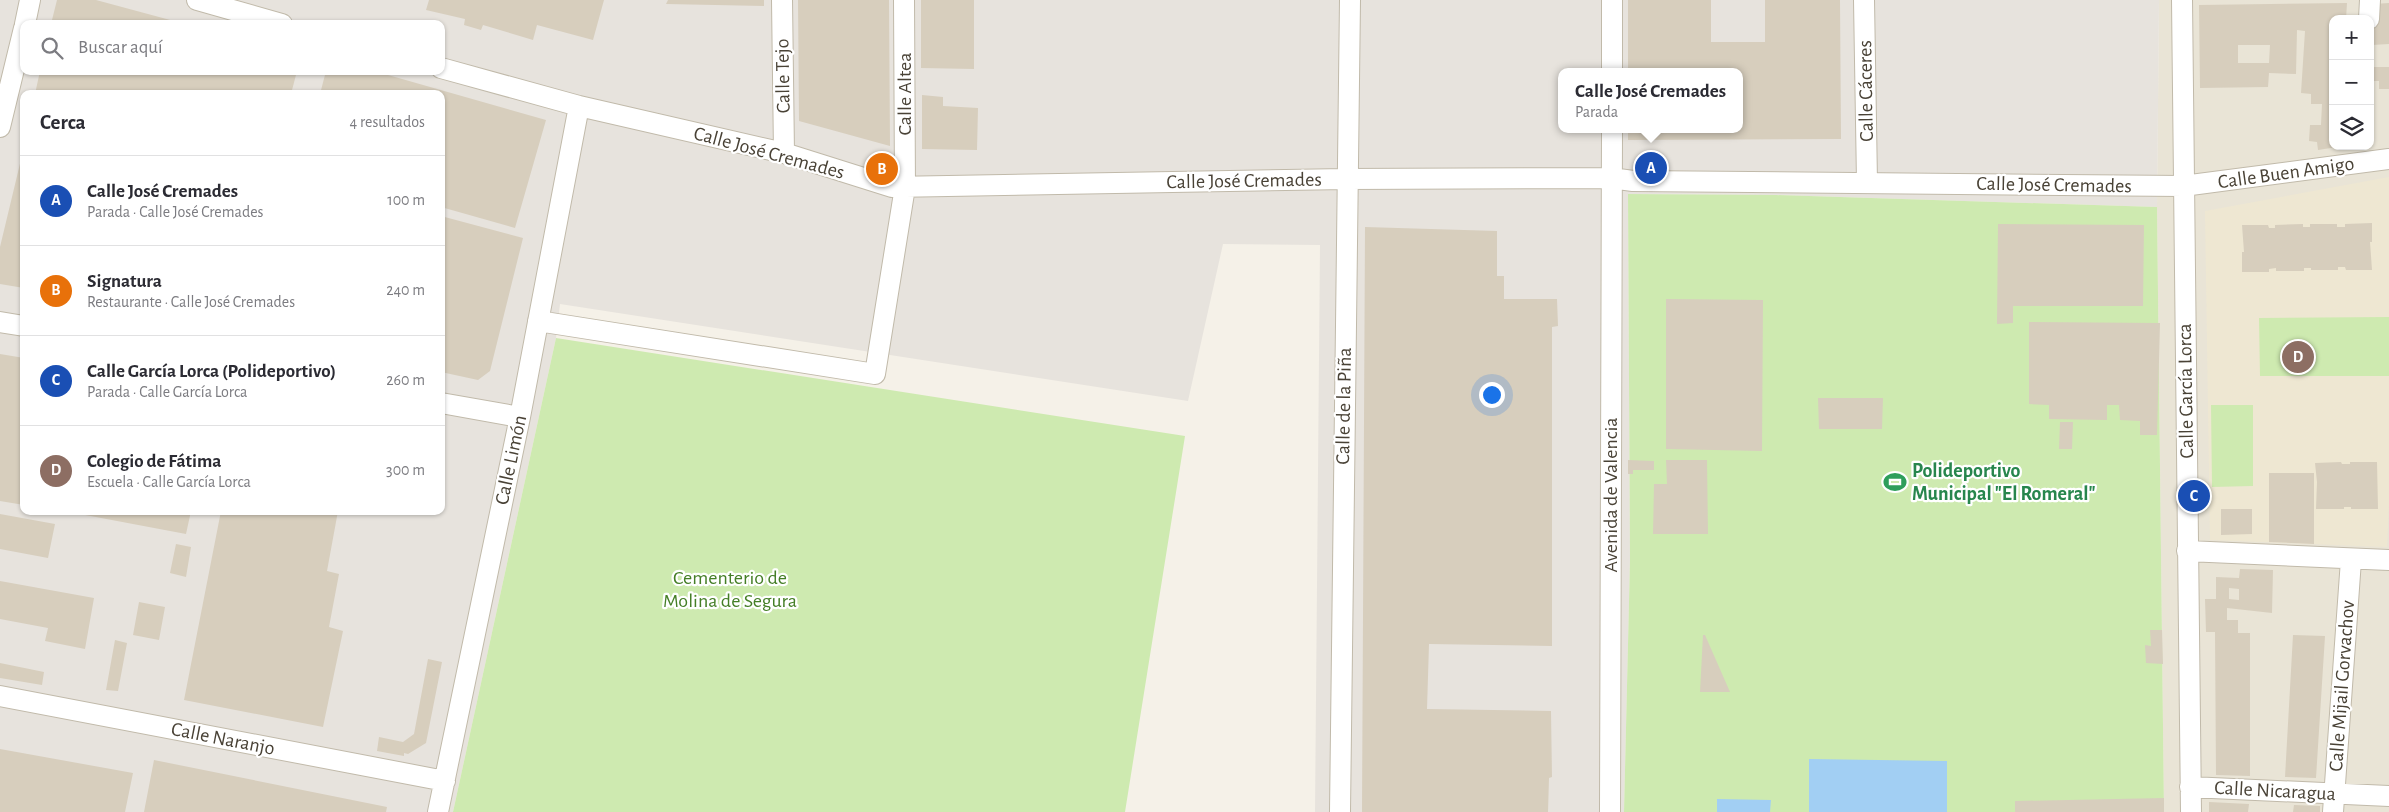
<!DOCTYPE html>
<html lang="es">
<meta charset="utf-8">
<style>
body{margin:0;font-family:"Alegreya Sans",sans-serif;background:#f2f2f3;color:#2b2b33}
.controls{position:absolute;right:15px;top:15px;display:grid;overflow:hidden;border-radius:10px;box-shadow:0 1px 4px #0004}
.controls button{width:45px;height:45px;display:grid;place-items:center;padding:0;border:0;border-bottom:1px solid #e1e1e2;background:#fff;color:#2b2b33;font:25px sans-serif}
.you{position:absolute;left:1491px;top:394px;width:18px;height:18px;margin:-12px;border:4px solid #fff;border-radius:50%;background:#1a73e8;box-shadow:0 0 0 8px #1a73e833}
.badge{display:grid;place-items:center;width:32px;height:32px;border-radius:50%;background:#111827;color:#fff;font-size:16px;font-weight:700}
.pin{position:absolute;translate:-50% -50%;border:2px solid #fff;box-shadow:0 1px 5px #0006}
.popup{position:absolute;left:1558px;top:68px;width:185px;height:65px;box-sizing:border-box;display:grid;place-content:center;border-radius:10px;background:#fff;filter:drop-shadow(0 1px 4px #0005);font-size:16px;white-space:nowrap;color:#7c7c81}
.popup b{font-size:19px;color:#2b2b33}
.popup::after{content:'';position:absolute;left:50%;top:100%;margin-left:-10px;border:10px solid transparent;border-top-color:#fff}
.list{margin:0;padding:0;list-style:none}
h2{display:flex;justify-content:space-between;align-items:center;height:65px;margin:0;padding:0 20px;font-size:21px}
h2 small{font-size:16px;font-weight:400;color:#7c7c81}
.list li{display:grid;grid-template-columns:32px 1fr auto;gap:15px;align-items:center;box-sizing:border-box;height:90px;padding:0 20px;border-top:1px solid #e1e1e2}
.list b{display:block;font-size:19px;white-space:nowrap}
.list p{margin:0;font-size:16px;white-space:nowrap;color:#7c7c81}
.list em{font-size:16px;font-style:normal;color:#7c7c81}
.icon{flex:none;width:28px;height:28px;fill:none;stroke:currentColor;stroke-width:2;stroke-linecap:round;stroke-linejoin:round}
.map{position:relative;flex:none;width:2389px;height:812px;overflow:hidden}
.search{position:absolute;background:#fff;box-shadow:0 1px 4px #0004;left:20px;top:20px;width:425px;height:55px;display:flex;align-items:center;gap:12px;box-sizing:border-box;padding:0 18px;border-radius:10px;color:#7c7c81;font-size:19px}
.panel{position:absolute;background:#fff;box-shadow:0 1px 4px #0004;left:20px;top:90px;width:425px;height:425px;border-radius:10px}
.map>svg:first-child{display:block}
.residential{fill:#e9e4d6;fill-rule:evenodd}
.industrial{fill:#e7e3dd;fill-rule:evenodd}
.education{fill:#eee7d2}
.green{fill:#ceeab0}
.water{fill:#a2cff3}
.building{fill:#d7cebd;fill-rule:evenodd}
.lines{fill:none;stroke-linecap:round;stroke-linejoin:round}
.street-casing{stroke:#c1baaa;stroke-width:22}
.street{stroke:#fff;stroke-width:20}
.labels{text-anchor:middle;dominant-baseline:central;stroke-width:4.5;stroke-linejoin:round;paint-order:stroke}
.street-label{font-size:20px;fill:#494236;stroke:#fff}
.leisure-label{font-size:20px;font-weight:bold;fill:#27864d;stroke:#fff;text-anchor:start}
.park-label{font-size:20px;fill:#447e26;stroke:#fff}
</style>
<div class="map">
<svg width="2389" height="812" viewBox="0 0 2389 812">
<rect width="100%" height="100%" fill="#f5f1e8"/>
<path class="residential" d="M2159 0H2389V812H2164L2157 207ZM2333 19H2370V146H2333Z"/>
<path class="industrial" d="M0 0H2159L2157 207 1776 195 1628 194 1630 560 1624 812H1315L1320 245 1223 244 1188 401 560 304 556 338 453 812H0ZM24 24H441V71H24ZM1562 72H1740V129H1562ZM24 94H441V511H24Z"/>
<path class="education" d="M2389 177V503L2387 547 2210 540 2205 211Z"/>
<path class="green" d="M1628 194 1776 195 2157 207 2164 812H1624L1630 560Z
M2389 317V376H2260L2259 318Z
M556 338 1185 436 1125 812H453Z
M2211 405H2253V486L2212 487Z"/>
<path class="water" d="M1809 759 1947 761V812H1809Z
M1717 799 1771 800 1770 812H1717Z"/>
<path class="building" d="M57 0H96L185 24H51Z
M429 0H604L593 40 537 25 533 40 483 25 481 30 464 25 465 19 426 10Z
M668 0H764V6L666 4Z
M798 0H889L890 146 799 121Z
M921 0H974V69L921 68Z
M1628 0H1711V42H1765V0H1840L1841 139 1628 140V129H1740V72H1628Z
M2347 3 2346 19H2333V146L2337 147 2318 150 2317 142 2309 141 2310 125H2321L2322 104H2311V94L2301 93 2305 31 2297 30 2296 74 2269 73 2268 87 2200 88 2199 5ZM2238 45H2270L2269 63H2238Z
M2389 3V44L2372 45 2374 4Z
M2371 67H2389V89H2379V81H2371Z
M40 71H297L291 94H35Z
M326 71H374L546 120 515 228 441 207V94H320Z
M922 95 943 97V106L978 108 977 150 922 149Z
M24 147V288L0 284V247Z
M441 216 523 238 490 371 478 380 441 372Z
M2372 223V242H2370L2372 270H2346L2345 267H2338V270H2311V268H2304V271H2276V268L2269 269V272H2242V252H2244L2242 225H2268L2269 228H2275V225L2303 224V227H2310V224H2337V227H2345V224Z
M1998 224 2144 225 2143 306H2013V323L1997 324Z
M1365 227 1497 231V276H1504V299H1557L1558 326 1552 327V646L1429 644 1427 709 1551 711 1552 777 1549 778 1548 812H1362Z
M1666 299 1763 300 1762 451 1666 449Z
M2029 322 2160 323 2157 435H2140V421L2120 420 2119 405H2107V420L2049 419V405L2029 404Z
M0 354 24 358V505L0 501Z
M1818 398H1883L1882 429H1819Z
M2060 422H2073L2072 449H2059Z
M1628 460 1654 461V470H1633V474H1628Z
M1666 460H1707L1708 534H1653L1654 484H1667Z
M2341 462 2342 464H2350V462H2377L2378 509H2351V507H2344V509H2316L2317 482 2315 463Z
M2269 473H2314V544L2269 542Z
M2221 509H2252V534L2221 535Z
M64 511H191L186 534Z
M221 511H338L327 571 339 574 329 627 343 631 323 727 184 700Z
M0 514 55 524 48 558 0 549Z
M176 544 191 547 186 577 170 573Z
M2240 569 2273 570 2272 613 2227 608V620H2238V633H2250V776L2216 775 2215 632H2206L2205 599H2216V577L2239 578ZM2229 588 2239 589V600L2229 599Z
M0 581 94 598 85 649 45 641 48 628 0 619Z
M139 602 165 607 159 640 133 635Z
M2150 630H2162L2163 664 2146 663 2145 645 2151 646Z
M1703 635H1705L1730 692H1700Z
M2293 635 2325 636 2316 778 2285 777Z
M115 640 127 643 118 691 106 690Z
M428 659 442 662 426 743 408 754 404 753V756L377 751 379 737 403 742 414 734Z
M0 663 44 672 42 685 0 678Z
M0 749 133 773 125 812H0Z
M154 760 387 807 386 812H144Z
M2164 798V812H2015V801Z
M2209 802 2249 804 2248 812H2209Z
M2294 805 2320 806V812H2293Z"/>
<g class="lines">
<defs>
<path id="street" d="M197 0 282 24
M782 0 784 153
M1864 0 1867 182
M2182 0 2191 812
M2369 19 2370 0
M25 24 30 0
M441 68 579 106 784 153 892 187 1346 179 1611 178 1633 181 2183 186 2389 159
M1612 72V0
M0 127 24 28
M538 321 875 374 905 187 904 0
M0 322 24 326
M441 403 520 417
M2187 551 2389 560
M0 696 445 781
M2190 787 2389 796
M438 812 520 417 579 106
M1340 812 1350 0
M1610 812 1612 129
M2333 812 2351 560"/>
</defs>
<use href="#street" class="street-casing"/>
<use href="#street" class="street"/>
</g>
<defs>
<symbol id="stadium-bare" viewBox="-9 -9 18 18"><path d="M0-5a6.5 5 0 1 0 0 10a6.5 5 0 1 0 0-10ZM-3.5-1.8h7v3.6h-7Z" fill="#2e9e5b" stroke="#fff" stroke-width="2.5" paint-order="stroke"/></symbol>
</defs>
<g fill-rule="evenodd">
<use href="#stadium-bare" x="1879" y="466" width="32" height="32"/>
</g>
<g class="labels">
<g class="street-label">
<text transform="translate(783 76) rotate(-91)">Calle Tejo</text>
<text transform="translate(1866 91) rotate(-91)">Calle Cáceres</text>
<text transform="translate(905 94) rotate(-90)">Calle Altea</text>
<text transform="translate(769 153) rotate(15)">Calle José Cremades</text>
<text transform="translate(2286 173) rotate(-8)">Calle Buen Amigo</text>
<text transform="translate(1244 181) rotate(-1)">Calle José Cremades</text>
<text transform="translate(2054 185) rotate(1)">Calle José Cremades</text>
<text transform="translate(2186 391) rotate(-91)">Calle García Lorca</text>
<text transform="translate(1344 406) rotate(-89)">Calle de la Piña</text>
<text transform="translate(511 460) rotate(-78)">Calle Limón</text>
<text transform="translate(1611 495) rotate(-90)">Avenida de Valencia</text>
<text transform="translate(2342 686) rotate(-86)">Calle Mijail Gorvachov</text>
<text transform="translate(223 739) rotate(11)">Calle Naranjo</text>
<text transform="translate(2275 791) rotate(3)">Calle Nicaragua</text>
</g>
<g class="leisure-label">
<text x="1912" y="471">Polideportivo<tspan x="1912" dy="23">Municipal "El Romeral"</tspan></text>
</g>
<g class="park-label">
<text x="730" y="578">Cementerio de<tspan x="730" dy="23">Molina de Segura</tspan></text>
</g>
</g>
</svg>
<div class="controls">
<button>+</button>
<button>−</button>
<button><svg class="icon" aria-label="layers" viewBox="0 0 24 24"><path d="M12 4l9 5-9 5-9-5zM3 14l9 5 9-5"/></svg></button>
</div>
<div class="you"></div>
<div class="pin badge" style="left:1651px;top:168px;background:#1a4fb4">A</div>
<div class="popup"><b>Calle José Cremades</b>Parada</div>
<div class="pin badge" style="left:882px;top:169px;background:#e8710a">B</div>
<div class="pin badge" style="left:2194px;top:496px;background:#1a4fb4">C</div>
<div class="pin badge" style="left:2298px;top:357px;background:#8d6e63">D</div>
<div class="search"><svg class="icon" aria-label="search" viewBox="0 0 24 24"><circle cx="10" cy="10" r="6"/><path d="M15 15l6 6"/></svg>Buscar aquí</div>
<section class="panel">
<h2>Cerca<small>4 resultados</small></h2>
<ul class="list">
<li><span class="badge" style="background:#1a4fb4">A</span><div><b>Calle José Cremades</b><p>Parada · Calle José Cremades</p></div><em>100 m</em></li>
<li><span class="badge" style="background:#e8710a">B</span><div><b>Signatura</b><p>Restaurante · Calle José Cremades</p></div><em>240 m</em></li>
<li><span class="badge" style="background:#1a4fb4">C</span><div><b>Calle García Lorca (Polideportivo)</b><p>Parada · Calle García Lorca</p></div><em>260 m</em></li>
<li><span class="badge" style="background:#8d6e63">D</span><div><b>Colegio de Fátima</b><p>Escuela · Calle García Lorca</p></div><em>300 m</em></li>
</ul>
</section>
</div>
